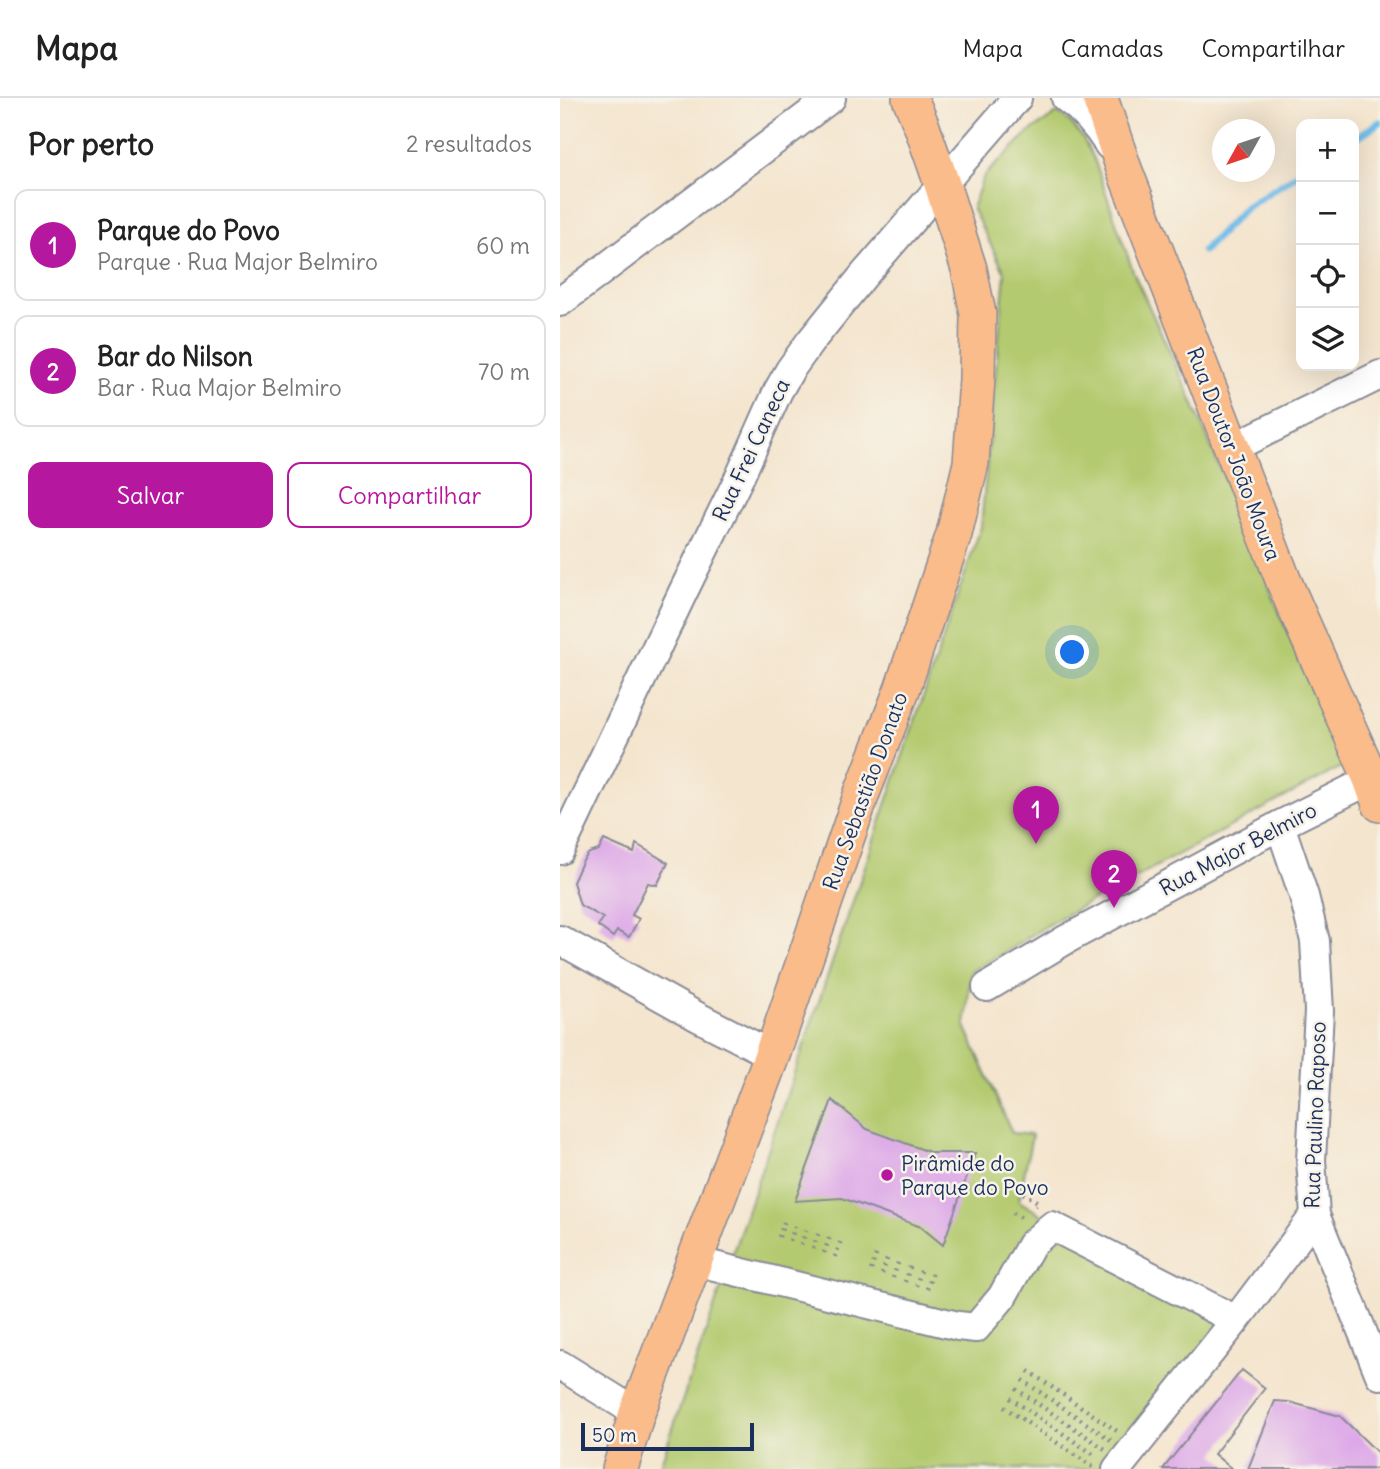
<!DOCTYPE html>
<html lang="pt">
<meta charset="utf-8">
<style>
body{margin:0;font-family:Delius,sans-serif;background:#f6f6f6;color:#222}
.controls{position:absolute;right:21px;top:21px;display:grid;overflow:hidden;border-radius:14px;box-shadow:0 7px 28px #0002}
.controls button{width:63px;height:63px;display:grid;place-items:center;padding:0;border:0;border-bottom:2px solid #e0e0e0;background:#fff;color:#222;font:35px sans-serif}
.compass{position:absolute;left:652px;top:21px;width:63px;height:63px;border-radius:50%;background:#fff;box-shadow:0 7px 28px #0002;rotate:230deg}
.scale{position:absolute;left:21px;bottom:18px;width:173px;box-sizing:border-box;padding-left:7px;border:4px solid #1b2f5e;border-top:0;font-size:19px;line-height:24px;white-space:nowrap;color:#1b2f5e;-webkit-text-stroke:5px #f7f3e8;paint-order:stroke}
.you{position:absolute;left:513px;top:555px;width:24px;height:24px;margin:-18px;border:5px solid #fff;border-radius:50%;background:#1a73e8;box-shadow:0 0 0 10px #1a73e833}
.badge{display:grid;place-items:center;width:46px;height:46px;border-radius:50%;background:#b5179e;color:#fff;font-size:23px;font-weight:700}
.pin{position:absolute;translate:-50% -58px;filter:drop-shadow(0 2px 4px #0008)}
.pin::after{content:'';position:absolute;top:37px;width:24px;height:21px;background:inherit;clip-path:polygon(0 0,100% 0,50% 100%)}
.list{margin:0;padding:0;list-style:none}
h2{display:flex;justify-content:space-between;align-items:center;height:91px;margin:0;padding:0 28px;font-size:30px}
h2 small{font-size:23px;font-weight:400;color:#767676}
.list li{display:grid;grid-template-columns:46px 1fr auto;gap:21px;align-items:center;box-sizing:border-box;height:112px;margin:0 14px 14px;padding:0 14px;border:2px solid #e0e0e0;border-radius:14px}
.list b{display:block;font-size:26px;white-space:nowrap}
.list p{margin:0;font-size:23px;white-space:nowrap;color:#767676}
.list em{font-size:23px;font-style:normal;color:#767676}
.actions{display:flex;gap:14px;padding:21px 28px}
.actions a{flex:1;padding:16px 0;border:2px solid #b5179e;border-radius:14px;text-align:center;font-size:24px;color:#b5179e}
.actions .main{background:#b5179e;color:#fff}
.icon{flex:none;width:38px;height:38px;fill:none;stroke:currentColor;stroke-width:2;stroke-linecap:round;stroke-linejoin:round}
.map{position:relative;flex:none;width:820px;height:1371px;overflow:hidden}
header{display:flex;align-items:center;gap:42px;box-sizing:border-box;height:98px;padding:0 35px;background:#fff;border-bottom:2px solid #e0e0e0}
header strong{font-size:33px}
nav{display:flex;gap:38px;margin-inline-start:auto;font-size:24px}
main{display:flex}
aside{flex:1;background:#fff}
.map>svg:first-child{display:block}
.green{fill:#b4ca6f;stroke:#687c66;stroke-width:2}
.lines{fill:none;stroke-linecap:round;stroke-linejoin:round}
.stream{stroke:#6ebbe8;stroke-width:7}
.building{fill:#dda8e8}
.minor-casing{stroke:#888a96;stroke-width:32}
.major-casing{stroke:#888a96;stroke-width:38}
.path{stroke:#888a96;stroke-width:4.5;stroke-dasharray:2 5;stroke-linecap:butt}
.minor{stroke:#fff;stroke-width:28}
.major{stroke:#fabc8b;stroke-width:35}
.poi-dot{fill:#b5179e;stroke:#f7f3e8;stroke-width:2.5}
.labels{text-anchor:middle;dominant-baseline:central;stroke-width:5;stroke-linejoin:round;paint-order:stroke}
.street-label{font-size:21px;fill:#1b2f5e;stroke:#f7f3e8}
.poi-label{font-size:21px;fill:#1b2f5e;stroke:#f7f3e8;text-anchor:start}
</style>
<header>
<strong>Mapa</strong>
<nav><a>Mapa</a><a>Camadas</a><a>Compartilhar</a></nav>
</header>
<main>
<aside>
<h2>Por perto<small>2 resultados</small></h2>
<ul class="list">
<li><span class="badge">1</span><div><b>Parque do Povo</b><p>Parque · Rua Major Belmiro</p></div><em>60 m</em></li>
<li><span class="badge">2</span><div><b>Bar do Nilson</b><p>Bar · Rua Major Belmiro</p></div><em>70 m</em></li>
</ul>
<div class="actions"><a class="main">Salvar</a><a>Compartilhar</a></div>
</aside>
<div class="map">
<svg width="820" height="1371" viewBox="0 0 820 1371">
<rect width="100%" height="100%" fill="#f7f3e8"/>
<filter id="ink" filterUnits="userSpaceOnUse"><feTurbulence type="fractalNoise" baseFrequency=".0143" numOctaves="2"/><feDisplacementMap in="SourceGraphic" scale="14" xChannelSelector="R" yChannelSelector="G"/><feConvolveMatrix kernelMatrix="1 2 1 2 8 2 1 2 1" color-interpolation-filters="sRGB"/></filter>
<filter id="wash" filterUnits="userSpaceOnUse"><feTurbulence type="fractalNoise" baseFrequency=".00686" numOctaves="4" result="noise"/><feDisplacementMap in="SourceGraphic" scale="28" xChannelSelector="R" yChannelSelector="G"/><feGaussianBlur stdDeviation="1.57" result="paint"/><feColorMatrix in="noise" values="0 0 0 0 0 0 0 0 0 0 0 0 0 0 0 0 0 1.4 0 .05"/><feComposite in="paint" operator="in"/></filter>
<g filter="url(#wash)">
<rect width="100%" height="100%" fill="#f4e5ce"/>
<path class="green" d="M497 15 511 25 523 40 534 61 574 176 631 300 783 668 494 823 447 853 411 873 405 928 452 1035 472 1037 459 1103 661 1226 541 1371H99L421 429 445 175 412 110 424 78 467 36Z"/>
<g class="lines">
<path class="stream" d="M794 41 820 24
M643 153 686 109 741 74"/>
</g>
<g id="blocks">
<path class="building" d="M44 742 74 755 76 746 108 765 97 787 88 785 72 817 79 821 69 839 57 833 53 839 38 828 43 820 20 807 13 784 22 764 29 755 39 752Z
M272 1002 307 1031 372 1055H415L383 1147 361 1129 282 1100 235 1103Z
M682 1272 705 1290 654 1356 672 1371H603Z
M715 1303 729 1304 780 1318 820 1357 819 1371H688Z"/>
</g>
</g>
<g filter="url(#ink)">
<use href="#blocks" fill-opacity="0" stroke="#888a96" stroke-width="2"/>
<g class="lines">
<defs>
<path id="minor" d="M506 0C525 13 537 28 549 47
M0 204 271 0
M672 350 820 277
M720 727 744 798 755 843 759 913 751 1062 755 1117 820 1277
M0 752 123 494 181 376 218 293 230 272 250 244 304 177 457 0
M0 842 138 919 212 957
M427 889 507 841 720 727 820 677
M134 1163 398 1228 416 1230 442 1199 471 1147 492 1128 676 1222
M0 1267 77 1315
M557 1371 676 1222 755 1117"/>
<path id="major" d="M540 0 564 71 724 484 811 681 820 706
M60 1371 77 1315 212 957 302 695 342 592 394 436 411 365 417 281 418 216 409 171 382 86 362 29 350 0"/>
</defs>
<use href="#minor" class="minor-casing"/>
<use href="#major" class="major-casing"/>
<path class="path" d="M463 1095 478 1104 475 1108
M453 1115 465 1122
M219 1139 225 1122
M230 1143 236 1126
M241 1147 247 1130
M253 1151 259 1134
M264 1155 270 1138
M275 1159 281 1142
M311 1172 317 1154
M322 1176 328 1158
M333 1180 339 1162
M345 1184 351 1166
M356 1188 362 1170
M367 1191 373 1174
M468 1273 557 1333
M462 1282 551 1342
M456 1291 545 1351
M450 1300 536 1358
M444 1309 533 1369"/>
<use href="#minor" class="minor"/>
<use href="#major" class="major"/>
</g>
</g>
<circle class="poi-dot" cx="327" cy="1077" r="7"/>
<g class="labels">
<g class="street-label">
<text transform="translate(191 352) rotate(-65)">Rua Frei Caneca</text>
<text transform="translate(674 356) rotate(69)">Rua Doutor João Moura</text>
<text transform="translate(305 693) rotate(-70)">Rua Sebastião Donato</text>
<text transform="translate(678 751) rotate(-28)">Rua Major Belmiro</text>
<text transform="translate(755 1017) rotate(-88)">Rua Paulino Raposo</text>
</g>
<g class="poi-label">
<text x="341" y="1065">Pirâmide do<tspan x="341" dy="24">Parque do Povo</tspan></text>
</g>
</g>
</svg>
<div class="controls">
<button>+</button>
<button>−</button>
<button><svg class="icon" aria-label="locate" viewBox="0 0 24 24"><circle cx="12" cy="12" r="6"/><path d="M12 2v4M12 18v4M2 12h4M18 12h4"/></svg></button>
<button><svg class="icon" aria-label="layers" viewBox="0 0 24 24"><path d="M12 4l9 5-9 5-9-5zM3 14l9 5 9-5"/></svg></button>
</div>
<svg class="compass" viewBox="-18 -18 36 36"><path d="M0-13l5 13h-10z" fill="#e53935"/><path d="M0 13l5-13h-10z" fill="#767676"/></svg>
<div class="scale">50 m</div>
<div class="you"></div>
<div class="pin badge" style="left:476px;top:746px">1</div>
<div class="pin badge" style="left:554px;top:810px">2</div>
</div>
</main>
